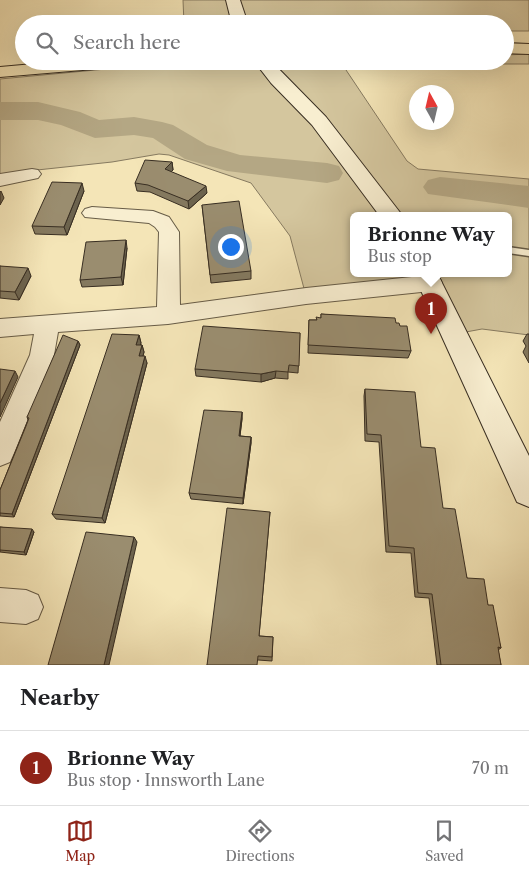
<!DOCTYPE html>
<meta charset="utf-8">
<style>
body{margin:0;font-family:"Libre Caslon Text",serif;background:#f6f6f6;color:#202124}
.compass{position:absolute;left:409px;top:85px;width:45px;height:45px;border-radius:50%;background:#fff;box-shadow:0 5px 20px #0002;rotate:352deg}
.you{position:absolute;left:230px;top:246px;width:18px;height:18px;margin:-12px;border:4px solid #fff;border-radius:50%;background:#1a73e8;box-shadow:0 0 0 8px #1a73e833}
.badge{display:grid;place-items:center;width:32px;height:32px;border-radius:50%;background:#8f2418;color:#fff;font-size:16px;font-weight:700}
.pin{position:absolute;translate:-50% -41px;filter:drop-shadow(0 1px 2px #0008)}
.pin::after{content:'';position:absolute;top:26px;width:18px;height:15px;background:inherit;clip-path:polygon(0 0,100% 0,50% 100%)}
.popup{position:absolute;left:350px;top:212px;width:162px;height:65px;box-sizing:border-box;display:grid;place-content:center;border-radius:8px;background:#fff;filter:drop-shadow(0 1px 4px #0005);font-size:16px;white-space:nowrap;color:#757577}
.popup b{font-size:19px;color:#202124}
.popup::after{content:'';position:absolute;left:50%;top:100%;margin-left:-10px;border:10px solid transparent;border-top-color:#fff}
.list{margin:0;padding:0;list-style:none}
h2{display:flex;justify-content:space-between;align-items:center;height:65px;margin:0;padding:0 20px;font-size:21px}
h2 small{font-size:16px;font-weight:400;color:#757577}
.list li{display:grid;grid-template-columns:32px 1fr auto;gap:15px;align-items:center;box-sizing:border-box;height:75px;padding:0 20px;border-top:1px solid #e0e0e0}
.list b{display:block;font-size:19px;white-space:nowrap}
.list p{margin:0;font-size:16px;white-space:nowrap;color:#757577}
.list em{font-size:16px;font-style:normal;color:#757577}
.icon{flex:none;width:28px;height:28px;fill:none;stroke:currentColor;stroke-width:2;stroke-linecap:round;stroke-linejoin:round}
.map{position:relative;flex:none;width:529px;height:665px;overflow:hidden}
.search{position:absolute;background:#fff;box-shadow:0 5px 20px #0002;left:15px;right:15px;top:15px;height:55px;display:flex;align-items:center;gap:12px;box-sizing:border-box;padding:0 18px;border-radius:28px;color:#757577;font-size:19px}
.sheet{height:140px;background:#fff}
nav{display:flex;justify-content:space-around;align-items:center;box-sizing:border-box;height:70px;border-top:1px solid #e0e0e0;background:#fff;font-size:14px;color:#757577}
nav a{display:grid;justify-items:center;gap:2px}
nav .on{color:#8f2418}
.map>svg:first-child{display:block}
.green{fill:#d4c69e;stroke:#867a60;fill-rule:evenodd}
.lines{fill:none;stroke-linecap:round;stroke-linejoin:round}
.river{fill:#b4a784;fill-rule:evenodd}
.lane-casing{stroke:#675c47;stroke-width:3}
.street-casing{stroke:#675c47;stroke-width:2}
.secondary-casing{stroke:#382e22;stroke-width:2}
.highway-casing{stroke:#382e22;stroke-width:2}
.lane{fill:#f8eed0;fill-rule:evenodd}
.street{fill:#f8eed0;fill-rule:evenodd}
.secondary{fill:#f8eed0;fill-rule:evenodd}
.highway{fill:#f4e5b7;fill-rule:evenodd}
.wall{fill:#84795f;stroke:#382e22}
.shaded-wall{fill:#6c634e;stroke:#382e22}
.building{fill:#9a8d6f;stroke:#382e22}
</style>
<div class="map">
<svg width="529" height="665" viewBox="0 0 529 665">
<rect width="100%" height="100%" fill="#f4e5b7"/>
<filter id="stains"><feTurbulence type="fractalNoise" baseFrequency=".004" numOctaves="4"/><feColorMatrix values="0 0 0 0 .2 0 0 0 0 .09 0 0 0 0 .02 0 0 0 .5 -.17"/></filter>
<radialGradient id="worn" r=".72"><stop offset=".6" stop-color="#630" stop-opacity="0"/><stop offset="1" stop-color="#630" stop-opacity=".3"/></radialGradient>
<path class="green" d="M183 0H529V31H505V24H184Z
M529 54V64H342L407 161 418 169 529 179V335L482 329 455 334 431 283 306 296 290 236 251 183 169 155 159 154 112 162 37 170 0 180V79L138 66 228 61H505V55ZM354 215H508V273H354Z"/>
<g class="lines">
<path class="river" d="M0 102H38L80 112 99 120 134 117 162 122 173 125 207 145 240 155 327 163 339 166 343 173 339 180 327 183 227 171 185 159 153 138 134 135 95 138 61 125 38 120H0Z
M440 177 529 186V208L428 194 423 187 428 180Z"/>
<defs>
<path id="lane" d="M508 247 529 250V256L508 253Z"/>
<path id="street" d="M32 169 38 170 41 174 38 178 0 186V174Z
M92 207 153 211 169 217 179 232 180 305 306 288 431 275 439 277 442 283 439 289 431 291 306 304 168 324 58 332 54 355 14 453 10 462 0 466V422L30 355 34 334 0 337V319L157 307 159 232 155 227 149 223 85 217 82 213 85 209Z
M0 588 26 590 38 595 43 607 38 619 26 624 0 622Z"/>
<path id="secondary" d="M226 0H240L248 24H232Z
M254 61H271L326 117 402 215H379L312 125 271 83Z
M413 273H437L529 456V507L517 502Z"/>
<path id="highway" d="M505 43 529 44V54L505 53Z
M67 61H138L136 65 130 66 0 77V67Z"/>
</defs>
<use href="#lane" class="lane-casing"/>
<use href="#street" class="street-casing"/>
<use href="#secondary" class="secondary-casing"/>
<use href="#highway" class="highway-casing"/>
<use href="#lane" class="lane"/>
<use href="#street" class="street"/>
<use href="#secondary" class="secondary"/>
<use href="#highway" class="highway"/>
</g>
<path class="wall" d="M172 162 173 170 171 172 207 193 189 209 150 192 137 191 135 183Z
M84 191 67 235 35 234 32 226Z
M202 205 251 271V279L211 283Z
M127 248 123 285 82 287 80 280Z
M0 266 31 276 19 300 0 298Z
M321 314 396 323 400 326 411 351 408 358 308 353 309 320H316L321 318Z
M300 333 298 373 288 372V379L275 378 261 382 196 376 195 369Z
M527 334H529V363L523 352 526 346 523 341Z
M139 335 141 343 140 345H142L144 352 143 356 147 363 105 523 56 519 52 514Z
M78 341 80 345 14 517 0 516V490L28 420 27 417Z
M365 389 421 447 467 578 488 605 501 648 498 650 501 665H437L429 598 415 597 411 553 386 552 379 442 365 441 364 396Z
M242 412V419L240 436 251 437V443L243 504 191 499 189 493Z
M270 512 259 636 273 637 272 661 258 660 207 665Z
M0 527 34 532 26 555 0 552Z"/>
<path class="shaded-wall" d="M172 162 173 170 166 177 165 169Z
M82 183 84 191 67 235 64 227Z
M206 186 207 193 189 209 188 201Z
M1 191 4 198 0 205V192Z
M126 240 127 248 123 285 121 277Z
M28 268 31 276 19 300 15 292Z
M139 335 141 343 138 352 136 345Z
M78 341 80 345 14 517 12 514Z
M142 345 144 352 141 363 139 356Z
M145 356 147 363 105 523 102 518Z
M15 371 18 377 0 417V403Z
M276 371 275 378 261 382V374Z
M242 412V419L239 443V436Z
M251 437V443L243 504V498Z
M32 529 34 532 26 555 24 552Z
M134 537 137 542 109 665H104Z"/>
<path class="building" d="M145 160 172 162 165 169 206 186 188 201 148 185 135 183Z
M52 182 82 183 64 227 32 226Z
M239 201 251 271 210 275 202 205Z
M126 240 121 277 80 280 86 242Z
M0 266 28 268 15 292 0 291Z
M321 314 395 318 396 323H399L400 326H407L411 351 308 345 309 320H317L316 317 321 318Z
M203 326 300 333 299 366 289 365 288 372 276 371 261 374 195 369Z
M112 334 139 335 136 345H142L139 356H145L102 518 52 514Z
M63 335 78 341 12 514 0 513V490L26 426 29 418 27 417Z
M0 369 15 371 0 403Z
M365 389 415 392 421 447 435 448 443 508 455 509 467 578 484 579 488 605H493L501 648 498 647 501 665H441L432 594 418 593 414 548 389 546 381 435 367 434Z
M204 410 242 412 239 436 251 437 243 498 189 493Z
M227 508 270 512 259 636 273 637 272 657 258 656 257 665H207Z
M0 527 32 529 24 552 0 550Z
M86 532 134 537 104 665H48Z"/>
<rect width="100%" height="100%" filter="url(#stains)"/>
<rect width="100%" height="100%" fill="url(#worn)"/>
</svg>
<svg class="compass" viewBox="-18 -18 36 36"><path d="M0-13l5 13h-10z" fill="#e53935"/><path d="M0 13l5-13h-10z" fill="#757577"/></svg>
<div class="you"></div>
<div class="pin badge" style="left:431px;top:334px">1</div>
<div class="popup"><b>Brionne Way</b>Bus stop</div>
<div class="search"><svg class="icon" aria-label="search" viewBox="0 0 24 24"><circle cx="10" cy="10" r="6"/><path d="M15 15l6 6"/></svg>Search here</div>
</div>
<section class="sheet">
<h2>Nearby<small></small></h2>
<ul class="list">
<li><span class="badge">1</span><div><b>Brionne Way</b><p>Bus stop · Innsworth Lane</p></div><em>70 m</em></li>
</ul>
</section>
<nav>
<a class="on"><svg class="icon" aria-label="map" viewBox="0 0 24 24"><path d="M3 6l6-2 6 2 6-2v14l-6 2-6-2-6 2zM9 4v14M15 6v14"/></svg>Map</a>
<a><svg class="icon" aria-label="directions" viewBox="0 0 24 24"><path d="M12 3l9 9-9 9-9-9zM9 14v-3h6M13 9l2 2-2 2"/></svg>Directions</a>
<a><svg class="icon" aria-label="saved" viewBox="0 0 24 24"><path d="M7 4h10v16l-5-4-5 4z"/></svg>Saved</a>
</nav>
